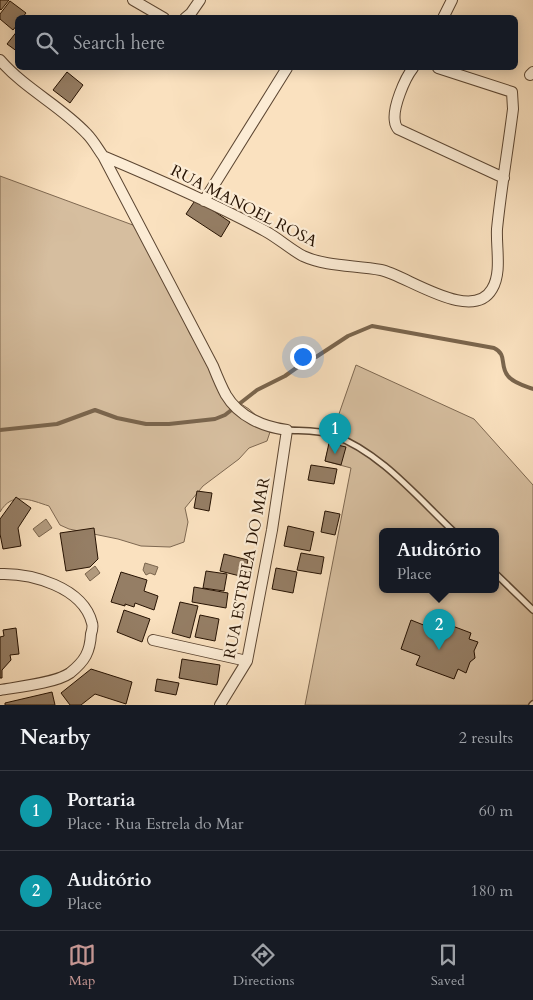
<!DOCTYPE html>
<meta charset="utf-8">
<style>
body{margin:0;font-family:Cardo,serif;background:#242831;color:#f1f3f6}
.you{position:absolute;left:302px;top:356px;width:18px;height:18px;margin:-12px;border:4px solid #fff;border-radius:50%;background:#1a73e8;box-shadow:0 0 0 8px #1a73e833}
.badge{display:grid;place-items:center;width:32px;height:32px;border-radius:50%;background:#c59692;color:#fff;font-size:16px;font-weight:700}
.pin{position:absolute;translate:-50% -41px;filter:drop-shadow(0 1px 2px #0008)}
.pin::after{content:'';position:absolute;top:26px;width:18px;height:15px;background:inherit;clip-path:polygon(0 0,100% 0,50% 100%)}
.popup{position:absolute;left:379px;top:528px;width:120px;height:65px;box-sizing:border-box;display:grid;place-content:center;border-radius:8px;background:#171b24;filter:drop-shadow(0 1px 4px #0005);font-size:16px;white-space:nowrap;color:#9ea1a6}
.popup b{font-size:19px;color:#f1f3f6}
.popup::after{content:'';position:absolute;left:50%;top:100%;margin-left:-10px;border:10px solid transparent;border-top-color:#171b24}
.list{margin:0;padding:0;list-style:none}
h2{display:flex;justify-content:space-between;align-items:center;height:65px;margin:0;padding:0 20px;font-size:21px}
h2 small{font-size:16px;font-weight:400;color:#9ea1a6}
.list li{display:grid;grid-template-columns:32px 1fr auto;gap:15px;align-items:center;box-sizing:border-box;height:80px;padding:0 20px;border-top:1px solid #363941}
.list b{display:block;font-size:19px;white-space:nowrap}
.list p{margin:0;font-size:16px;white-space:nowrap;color:#9ea1a6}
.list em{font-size:16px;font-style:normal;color:#9ea1a6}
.icon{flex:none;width:28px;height:28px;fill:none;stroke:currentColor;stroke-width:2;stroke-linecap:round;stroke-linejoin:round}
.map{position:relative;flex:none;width:533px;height:705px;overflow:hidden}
.search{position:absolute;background:#171b24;box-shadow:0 2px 12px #0003;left:15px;right:15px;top:15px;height:55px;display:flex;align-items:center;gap:12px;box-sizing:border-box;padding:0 18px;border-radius:8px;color:#9ea1a6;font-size:19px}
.sheet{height:225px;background:#171b24}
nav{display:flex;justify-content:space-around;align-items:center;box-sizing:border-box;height:70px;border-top:1px solid #363941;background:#171b24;font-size:14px;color:#9ea1a6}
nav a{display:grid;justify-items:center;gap:2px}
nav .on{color:#c59692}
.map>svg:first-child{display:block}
.green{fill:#d6be9f;stroke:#7e6851;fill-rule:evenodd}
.water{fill:#b29b7f;stroke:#7a654d}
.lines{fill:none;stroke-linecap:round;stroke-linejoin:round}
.stream{stroke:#7a654d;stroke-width:4}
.building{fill:#957e65;stroke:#271303}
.lane-casing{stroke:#5c4632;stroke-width:8}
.street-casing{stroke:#5c4632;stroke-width:12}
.lane{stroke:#fcecd5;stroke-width:5}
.street{stroke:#fcecd5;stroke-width:10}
.labels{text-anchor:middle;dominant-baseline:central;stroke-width:4.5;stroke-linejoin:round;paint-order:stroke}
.street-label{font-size:16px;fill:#271303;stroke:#fcecd5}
</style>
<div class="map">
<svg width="533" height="705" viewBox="0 0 533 705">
<rect width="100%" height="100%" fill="#fae1bf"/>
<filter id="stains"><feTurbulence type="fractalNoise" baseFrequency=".004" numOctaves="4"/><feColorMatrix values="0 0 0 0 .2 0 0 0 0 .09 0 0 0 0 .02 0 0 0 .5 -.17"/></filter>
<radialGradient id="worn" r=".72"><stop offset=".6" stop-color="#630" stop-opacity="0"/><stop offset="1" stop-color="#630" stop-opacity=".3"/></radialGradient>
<path class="green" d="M0 176 141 228 190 334 215 374 222 392 249 409 271 429 267 441 249 448 239 459 203 486 185 508 188 522 184 542 170 547 141 546 118 539 69 529 60 525 49 506C30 500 12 491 0 512Z
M356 365 474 419 533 485V705H305L351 468 325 461 332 434ZM383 531H495V589H383Z"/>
<path class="water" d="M46 519 52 528 39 537 33 529Z
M145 563 158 567 155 575 150 573 146 575 143 570Z
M95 566 100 573 90 581 85 574Z"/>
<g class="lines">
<path class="stream" d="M0 430 57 424 95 410 117 418 146 424H169L215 419 225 415 257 390 285 376 306 361 316 357 348 336 372 326 494 348C508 355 499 365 508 376 513 383 525 386 533 389"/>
</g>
<path class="building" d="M0 0H9L1 10 0 9Z
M10 1 26 13 22 18H18V24L13 30 0 19V14Z
M18 30V52L7 44Z
M67 72 83 85 70 103 53 90Z
M196 199 230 222 221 237 186 214Z
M329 443 346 447 341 465 325 461Z
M311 465 337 469 334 484 308 480Z
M197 491 212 493 209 511 194 508Z
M16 497 31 508 18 528 21 546 3 549 0 534V519Z
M325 511 340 514 335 535 321 532Z
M288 526 314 532 310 551 284 546Z
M94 528 98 559 90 567 66 571 60 533Z
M301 553 324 557 321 574 297 570Z
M224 554 248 560 244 577 220 571Z
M276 568 297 572 293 593 272 589Z
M206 571 227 574 224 591 203 588Z
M121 572 147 580 144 591 158 596 154 610 135 603 134 607 125 604V606L111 602Z
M194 587 228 593 226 608 192 602Z
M180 602 198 606 190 638 172 633Z
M124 610 150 619 142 642 117 632Z
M200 615 219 619 215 641 195 637Z
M434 619 471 633 469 639 478 642 474 651 475 658 470 662 466 673 458 669 454 679 416 665 420 656 401 649 411 620 431 628Z
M16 628 19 654 10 655 11 660 2 670V678H0V637L4 636 3 630Z
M182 659 220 665 217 685 179 678Z
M91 669 132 682 126 704 95 694 81 705H70L61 693Z
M157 679 179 683 176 695 155 691Z
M52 692 55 705H5V703Z"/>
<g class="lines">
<defs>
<path id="lane" d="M287 430C302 431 319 430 333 435 380 452 417 497 453 531
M495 573 533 610
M532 705 533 704"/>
<path id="street" d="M133 0 164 18
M185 18 191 13 200 0
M443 18 452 0
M0 60C25 89 61 106 87 134 93 140 98 149 103 156L213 366C217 376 221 386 226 395 239 417 264 427 287 430L272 530 247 661 220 705
M413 68C405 78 392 108 395 122 395 124 397 128 398 129L504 178
M530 75 533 72
M103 156C158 179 213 203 265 231 278 238 290 249 303 256 327 267 356 265 381 270 406 275 472 324 492 289 502 273 496 248 497 229 501 189 508 149 513 109L512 92 438 68
M204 201 287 68
M0 574C31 573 83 587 92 623 93 626 92 631 91 634 90 652 85 661 70 673 56 683 18 687 0 690
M153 640 247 661"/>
</defs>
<use href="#lane" class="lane-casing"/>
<use href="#street" class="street-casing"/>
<use href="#lane" class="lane"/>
<use href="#street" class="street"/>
</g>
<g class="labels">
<g class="street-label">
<text transform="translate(244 206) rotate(27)">RUA MANOEL ROSA</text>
<text transform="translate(247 568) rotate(-79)">RUA ESTRELA DO MAR</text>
</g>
</g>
<rect width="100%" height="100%" filter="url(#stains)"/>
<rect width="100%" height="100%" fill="url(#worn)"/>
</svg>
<div class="you"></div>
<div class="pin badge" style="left:335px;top:454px;background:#0f9aa8">1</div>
<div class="pin badge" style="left:439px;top:650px;background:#0f9aa8">2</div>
<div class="popup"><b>Auditório</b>Place</div>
<div class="search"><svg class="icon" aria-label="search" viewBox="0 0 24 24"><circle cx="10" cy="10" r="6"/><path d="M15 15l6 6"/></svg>Search here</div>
</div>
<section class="sheet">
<h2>Nearby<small>2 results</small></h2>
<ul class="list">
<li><span class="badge" style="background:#0f9aa8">1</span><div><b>Portaria</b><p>Place · Rua Estrela do Mar</p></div><em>60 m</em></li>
<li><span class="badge" style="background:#0f9aa8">2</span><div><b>Auditório</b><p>Place</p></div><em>180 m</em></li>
</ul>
</section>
<nav>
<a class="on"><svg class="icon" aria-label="map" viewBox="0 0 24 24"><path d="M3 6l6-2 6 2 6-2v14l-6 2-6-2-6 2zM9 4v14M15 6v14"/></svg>Map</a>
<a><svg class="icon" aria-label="directions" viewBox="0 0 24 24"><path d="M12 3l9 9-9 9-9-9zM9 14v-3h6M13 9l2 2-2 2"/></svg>Directions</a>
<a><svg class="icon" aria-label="saved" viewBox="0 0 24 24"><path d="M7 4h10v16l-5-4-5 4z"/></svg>Saved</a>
</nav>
